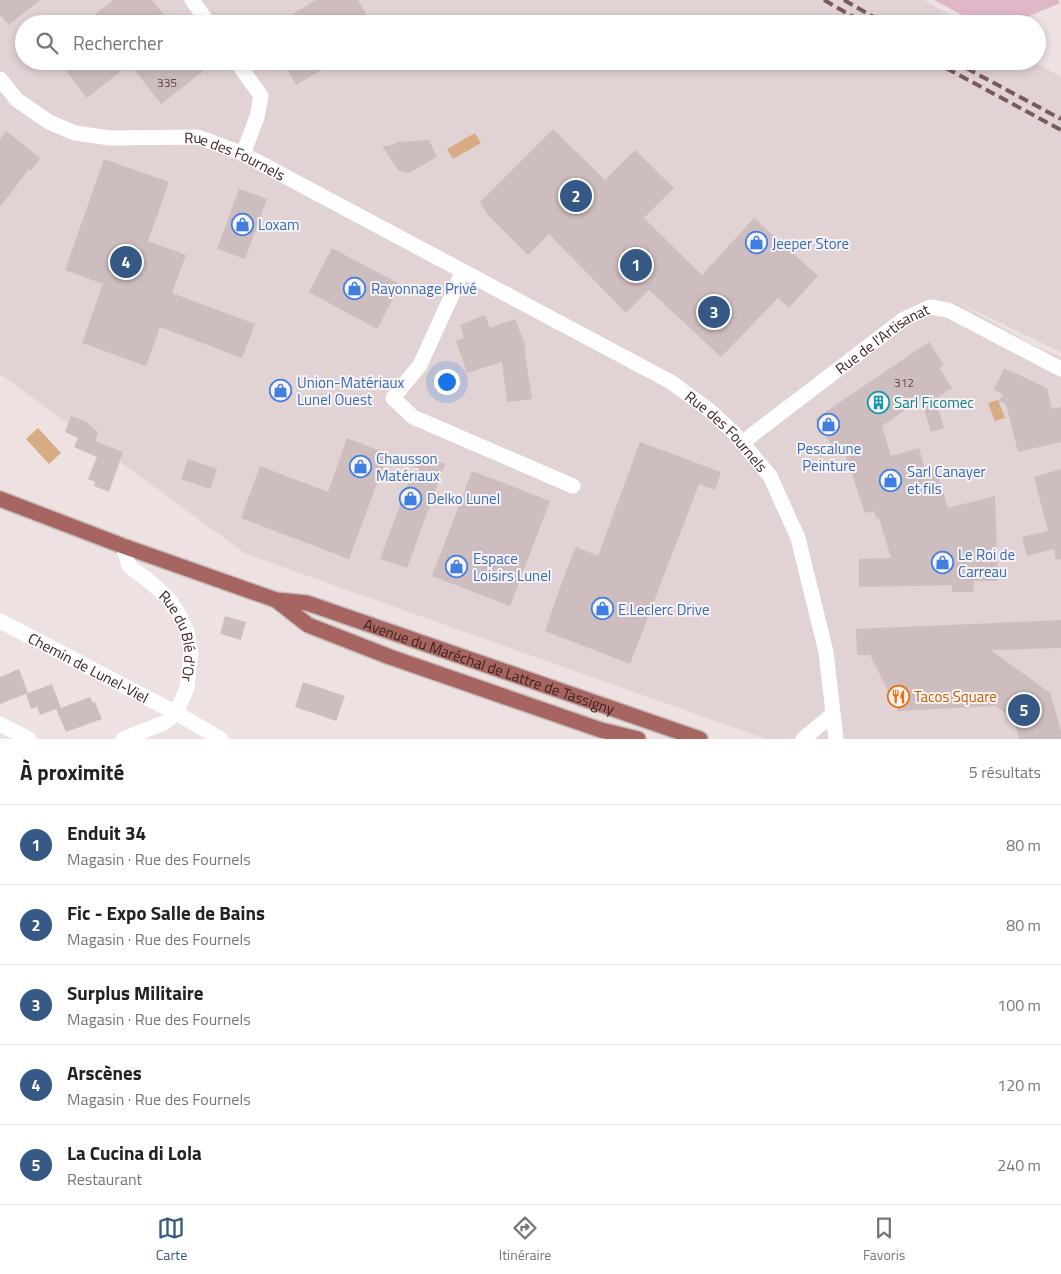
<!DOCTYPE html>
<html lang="fr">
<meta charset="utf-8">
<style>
body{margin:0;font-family:"Titillium Web",sans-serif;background:#f6f6f6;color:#222}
.you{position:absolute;left:446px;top:381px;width:18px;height:18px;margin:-12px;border:4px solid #fff;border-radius:50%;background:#1a73e8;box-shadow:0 0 0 8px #1a73e833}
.badge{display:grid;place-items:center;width:32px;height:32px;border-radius:50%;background:#355885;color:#fff;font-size:16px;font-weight:700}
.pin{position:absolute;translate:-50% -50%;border:2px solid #fff;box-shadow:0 1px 5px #0006}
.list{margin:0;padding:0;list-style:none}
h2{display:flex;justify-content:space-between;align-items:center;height:65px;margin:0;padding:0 20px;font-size:21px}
h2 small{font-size:16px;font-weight:400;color:#767676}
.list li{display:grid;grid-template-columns:32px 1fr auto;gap:15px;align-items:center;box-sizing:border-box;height:80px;padding:0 20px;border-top:1px solid #e0e0e0}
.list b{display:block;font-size:19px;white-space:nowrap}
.list p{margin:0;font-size:16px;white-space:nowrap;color:#767676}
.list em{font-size:16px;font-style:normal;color:#767676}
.icon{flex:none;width:28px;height:28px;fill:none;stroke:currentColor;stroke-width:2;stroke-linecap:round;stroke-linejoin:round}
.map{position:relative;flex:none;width:1061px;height:739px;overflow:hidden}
.search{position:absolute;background:#fff;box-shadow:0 2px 8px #0003;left:15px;right:15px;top:15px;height:55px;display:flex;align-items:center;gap:12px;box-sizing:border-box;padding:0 18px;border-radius:28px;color:#767676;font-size:19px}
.sheet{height:465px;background:#fff}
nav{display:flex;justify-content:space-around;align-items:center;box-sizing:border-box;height:70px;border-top:1px solid #e0e0e0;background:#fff;font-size:14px;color:#767676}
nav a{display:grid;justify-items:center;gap:2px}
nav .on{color:#355885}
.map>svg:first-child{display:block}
.built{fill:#e1d2d4}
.green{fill:#e0b7c8}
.water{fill:#d7ab83}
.building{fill:#cebdbf}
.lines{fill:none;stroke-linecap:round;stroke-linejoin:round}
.major-casing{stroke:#c5bcbc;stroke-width:18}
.minor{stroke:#fff;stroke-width:15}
.major{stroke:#a76561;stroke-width:15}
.rail{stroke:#7b5b5a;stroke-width:4;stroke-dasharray:10 5;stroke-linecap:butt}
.labels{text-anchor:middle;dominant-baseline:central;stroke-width:4;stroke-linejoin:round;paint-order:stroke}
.number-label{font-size:12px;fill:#634847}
.street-label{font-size:15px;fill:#3f211f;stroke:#f9f2f3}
.shop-label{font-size:15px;fill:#366cbe;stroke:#f9f2f3;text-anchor:start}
.culture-label{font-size:15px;fill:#0d838f;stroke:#f9f2f3;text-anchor:start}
.food-label{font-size:15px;fill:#c56008;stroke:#f9f2f3;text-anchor:start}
</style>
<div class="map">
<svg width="1061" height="739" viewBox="0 0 1061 739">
<rect width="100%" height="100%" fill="#ede1e2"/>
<path class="built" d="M0 0H924L966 24H24V61H1033L1061 77V352L959 303 1033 345 1061 357V739H766L246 554 0 374Z"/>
<path class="green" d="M934 0H1058L1060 3 1010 24H979Z"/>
<path class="water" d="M475 133 481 143 453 159 447 149Z
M998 400 1005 418 995 421 988 403Z
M38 428 61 453 49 464 26 439Z"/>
<path class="building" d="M0 0H40L9 25 0 15Z
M114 0H152L171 24H101L94 15Z
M316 0H358L372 24H276Z
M58 61H216L161 104 130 64 87 98Z
M282 61H336L296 85Z
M553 129 605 180 635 150 674 188 644 218 702 275 754 218 818 276 789 308 778 298 721 357 649 290 626 313 549 234 528 255 487 214 480 202Z
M6 131 40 158 31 171 29 169 0 207V139Z
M429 140 437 157 409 173H405L398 170 382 146 393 145 397 142Z
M104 159 169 182 148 241 186 255 172 293 255 324 242 358 160 327 146 366 82 343 103 284 65 270Z
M239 189 267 199 245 259 217 249Z
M332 248 398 283V289L377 329 309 292Z
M485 315 490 328 515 319 526 347 524 348 532 399 507 402 502 362 467 373 456 341 464 338 460 325Z
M929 342 944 365 939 368 952 388 935 399 944 428 931 432 921 399 882 426 891 456 919 448 925 469 935 466 948 508 995 496 998 581H974L973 592H952V585L859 587V559L891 558 879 518 877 519 874 511 865 513 844 451 838 455 815 419Z
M1004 368 1047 388 1052 409 1061 407V442L1018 452 1006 404 999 401 1003 394 994 390Z
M71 416 85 421 98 432 95 441 123 452 109 492 94 486 95 482 88 479 97 457 74 447 78 438 65 432Z
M347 438 388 454 349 559 241 518 260 466 328 492Z
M640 442 721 472 715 490 699 484 630 664 545 631 563 579 576 547 598 556Z
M419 454 445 464 407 568 380 559Z
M188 459 217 469 210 489 181 479Z
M1061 469V559L1056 560 1054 549 1027 556 1022 537 1048 531 1034 477Z
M472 471 550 501 510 606 432 576Z
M225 616 246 622 241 640 220 634Z
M1061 620V648L991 650 1050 693 1061 731V739H1019L1014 720 996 706 898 711 870 655H857L856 629Z
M19 669 28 693 0 704V677Z
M303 682 345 696 336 721 295 707Z
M52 684 61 708 90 697 93 703 95 702 102 719 66 732 56 709 40 715 37 707 31 709 26 694Z"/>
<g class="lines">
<defs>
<g id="major">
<path id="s5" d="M0 499 123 546 276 600 307 603 700 739"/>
<path d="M276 600 308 625 390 657 601 730 638 739"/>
</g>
</defs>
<use href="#major" class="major-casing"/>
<g class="minor">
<path d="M192 0 209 24"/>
<path d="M236 61 261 96 257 117 243 154"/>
<path id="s1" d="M0 79 17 100 49 122 75 133 110 138 198 137 243 154 671 382 709 410 733 432 770 476 798 538 826 652 836 739"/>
<path d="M463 271 420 365 393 398 413 417 573 486"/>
<path id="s2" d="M743 444 752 435 904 319 930 307 948 310 1061 369"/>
<path id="s3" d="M123 546 129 566 149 581 168 598 178 613 187 631 191 652 187 688 176 713 164 723 123 739"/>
<path id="s4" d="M0 621 176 713 221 739"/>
<path d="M0 724 29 739"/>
<path d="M803 739 833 714"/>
</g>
<use href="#major" class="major"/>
<path class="rail" d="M824 0 866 24
M844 0 886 24
M933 61 1061 130
M953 61 1061 119"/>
</g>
<defs>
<symbol id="shop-ring" viewBox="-11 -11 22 22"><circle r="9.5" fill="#f9f2f3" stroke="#3f7fe0" stroke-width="1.5"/><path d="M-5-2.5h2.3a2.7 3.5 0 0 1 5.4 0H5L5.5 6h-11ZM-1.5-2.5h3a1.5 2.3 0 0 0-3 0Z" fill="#3f7fe0"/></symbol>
<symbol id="building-ring" viewBox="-11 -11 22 22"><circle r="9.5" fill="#f9f2f3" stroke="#0f9aa8" stroke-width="1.5"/><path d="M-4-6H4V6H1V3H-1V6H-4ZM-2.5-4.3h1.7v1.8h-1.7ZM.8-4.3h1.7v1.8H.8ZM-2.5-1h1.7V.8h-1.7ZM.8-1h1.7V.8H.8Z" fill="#0f9aa8"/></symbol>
<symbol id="restaurant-ring" viewBox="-11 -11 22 22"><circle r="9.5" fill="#f9f2f3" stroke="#e8710a" stroke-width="1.5"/><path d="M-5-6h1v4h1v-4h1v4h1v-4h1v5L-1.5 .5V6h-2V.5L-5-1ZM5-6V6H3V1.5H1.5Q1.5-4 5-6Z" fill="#e8710a"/></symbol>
</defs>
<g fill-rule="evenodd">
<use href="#shop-ring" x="230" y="212" width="25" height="25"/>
<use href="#shop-ring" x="744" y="230" width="25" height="25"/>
<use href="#shop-ring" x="342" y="276" width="25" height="25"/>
<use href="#shop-ring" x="268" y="378" width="25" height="25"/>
<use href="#building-ring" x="866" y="390" width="25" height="25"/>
<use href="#shop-ring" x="816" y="412" width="25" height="25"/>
<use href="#shop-ring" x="348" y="454" width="25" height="25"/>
<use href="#shop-ring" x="878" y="468" width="25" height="25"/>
<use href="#shop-ring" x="398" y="486" width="25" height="25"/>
<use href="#shop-ring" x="930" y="550" width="25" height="25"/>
<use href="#shop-ring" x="444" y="554" width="25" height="25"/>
<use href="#shop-ring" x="590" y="596" width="25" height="25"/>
<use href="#restaurant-ring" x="886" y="684" width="25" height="25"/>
</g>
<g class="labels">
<g class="number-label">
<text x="167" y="82">335</text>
<text x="904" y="382">312</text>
</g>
<g class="street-label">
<text stroke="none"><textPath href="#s1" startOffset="258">Rue des Fournels</textPath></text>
<text stroke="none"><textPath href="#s2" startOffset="175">Rue de l'Artisanat</textPath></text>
<text stroke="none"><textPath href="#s1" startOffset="825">Rue des Fournels</textPath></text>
<text stroke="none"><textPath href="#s3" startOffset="112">Rue du Blé d'Or</textPath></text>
<text stroke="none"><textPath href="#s5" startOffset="518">Avenue du Maréchal de Lattre de Tassigny</textPath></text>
<text stroke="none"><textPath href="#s4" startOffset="100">Chemin de Lunel-Viel</textPath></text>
</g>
<g class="shop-label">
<text x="258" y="224">Loxam</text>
<text x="772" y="243">Jeeper Store</text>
<text x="371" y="288">Rayonnage Privé</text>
<text x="297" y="382">Union-Matériaux<tspan x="297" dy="17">Lunel Ouest</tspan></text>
<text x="829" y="448" text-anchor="middle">Pescalune<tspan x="829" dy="17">Peinture</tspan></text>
<text x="376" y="458">Chausson<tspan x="376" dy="17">Matériaux</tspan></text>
<text x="907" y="471">Sarl Canayer<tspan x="907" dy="17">et fils</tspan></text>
<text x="427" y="498">Delko Lunel</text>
<text x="958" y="554">Le Roi de<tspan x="958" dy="17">Carreau</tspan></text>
<text x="473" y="558">Espace<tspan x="473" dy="17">Loisirs Lunel</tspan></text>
<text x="618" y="609">E.Leclerc Drive</text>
</g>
<g class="culture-label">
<text x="894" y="402">Sarl Ficomec</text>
</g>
<g class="food-label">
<text x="914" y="696">Tacos Square</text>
</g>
</g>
</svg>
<div class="you"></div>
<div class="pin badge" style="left:636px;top:265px">1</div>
<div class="pin badge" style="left:576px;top:196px">2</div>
<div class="pin badge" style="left:714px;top:312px">3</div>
<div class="pin badge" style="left:126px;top:262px">4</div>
<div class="pin badge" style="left:1024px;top:710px">5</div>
<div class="search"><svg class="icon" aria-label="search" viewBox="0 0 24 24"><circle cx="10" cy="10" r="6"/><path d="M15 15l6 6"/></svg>Rechercher</div>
</div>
<section class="sheet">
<h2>À proximité<small>5 résultats</small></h2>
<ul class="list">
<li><span class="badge">1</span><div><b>Enduit 34</b><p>Magasin · Rue des Fournels</p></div><em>80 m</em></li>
<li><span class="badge">2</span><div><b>Fic - Expo Salle de Bains</b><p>Magasin · Rue des Fournels</p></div><em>80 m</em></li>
<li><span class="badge">3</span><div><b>Surplus Militaire</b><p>Magasin · Rue des Fournels</p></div><em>100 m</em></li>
<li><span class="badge">4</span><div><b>Arscènes</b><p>Magasin · Rue des Fournels</p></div><em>120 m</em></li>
<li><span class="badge">5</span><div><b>La Cucina di Lola</b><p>Restaurant</p></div><em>240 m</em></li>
</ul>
</section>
<nav>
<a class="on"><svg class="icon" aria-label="map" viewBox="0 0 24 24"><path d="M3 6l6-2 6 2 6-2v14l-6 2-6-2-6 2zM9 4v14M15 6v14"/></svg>Carte</a>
<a><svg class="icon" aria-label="directions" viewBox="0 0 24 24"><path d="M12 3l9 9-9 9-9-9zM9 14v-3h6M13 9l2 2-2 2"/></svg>Itinéraire</a>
<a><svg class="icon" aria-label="saved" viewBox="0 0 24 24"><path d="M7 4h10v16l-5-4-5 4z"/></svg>Favoris</a>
</nav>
